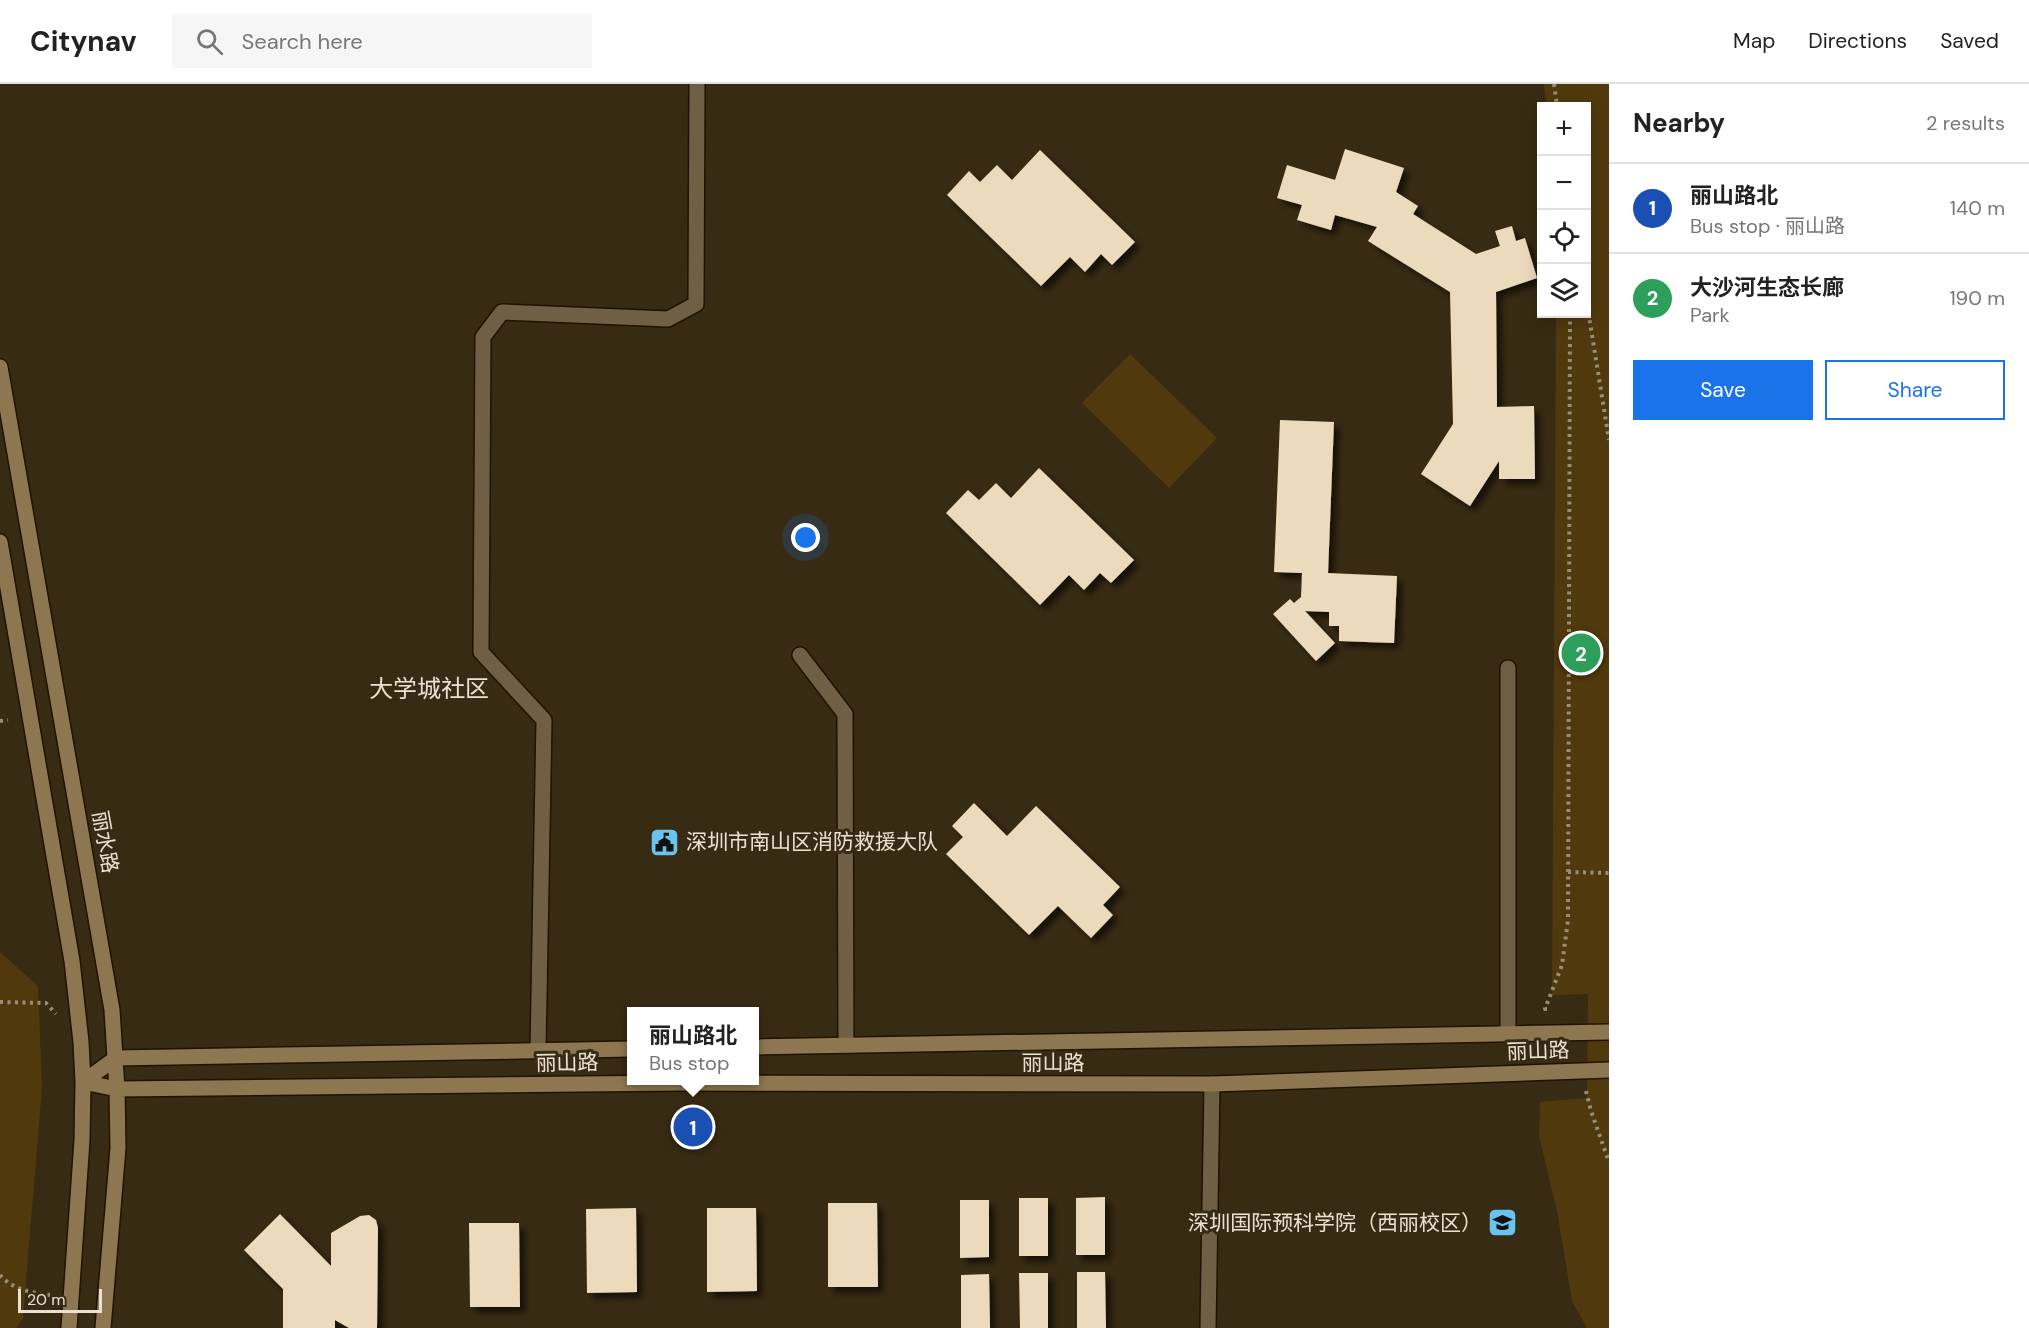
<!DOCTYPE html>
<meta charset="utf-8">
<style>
body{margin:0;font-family:"DM Sans","Noto Sans SC",sans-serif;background:#f6f6f6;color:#222}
.controls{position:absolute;right:18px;top:18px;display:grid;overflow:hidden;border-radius:0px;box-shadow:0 3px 15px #0003}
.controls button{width:54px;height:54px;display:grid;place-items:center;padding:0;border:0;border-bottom:2px solid #e0e0e0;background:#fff;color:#222;font:30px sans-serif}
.scale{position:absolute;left:18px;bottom:15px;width:84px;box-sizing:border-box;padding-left:6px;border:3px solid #eae1d3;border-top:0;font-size:16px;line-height:21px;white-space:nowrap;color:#eae1d3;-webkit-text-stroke:4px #382b13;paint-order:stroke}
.you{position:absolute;left:806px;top:454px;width:21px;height:21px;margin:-15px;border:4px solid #fff;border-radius:50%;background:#1a73e8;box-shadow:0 0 0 9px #1a73e833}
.badge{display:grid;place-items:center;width:39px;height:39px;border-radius:50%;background:#1a73e8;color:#fff;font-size:20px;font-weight:700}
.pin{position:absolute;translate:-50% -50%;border:3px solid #fff;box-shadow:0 2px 6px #0006}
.popup{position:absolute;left:627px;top:923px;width:132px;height:78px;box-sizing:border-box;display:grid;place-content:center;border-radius:0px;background:#fff;filter:drop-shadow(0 2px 4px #0005);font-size:20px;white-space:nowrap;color:#767676}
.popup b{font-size:22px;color:#222}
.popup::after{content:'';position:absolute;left:50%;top:100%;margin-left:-12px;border:12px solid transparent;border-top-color:#fff}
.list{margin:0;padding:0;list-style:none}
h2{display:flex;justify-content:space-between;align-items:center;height:78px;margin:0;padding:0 24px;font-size:26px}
h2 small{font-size:20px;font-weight:400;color:#767676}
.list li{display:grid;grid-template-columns:39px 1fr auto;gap:18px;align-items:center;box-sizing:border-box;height:90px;padding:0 24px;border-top:2px solid #e0e0e0}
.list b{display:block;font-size:22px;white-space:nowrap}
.list p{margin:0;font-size:20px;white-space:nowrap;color:#767676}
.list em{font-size:20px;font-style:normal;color:#767676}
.actions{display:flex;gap:12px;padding:18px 24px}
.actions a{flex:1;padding:14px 0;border:2px solid #1a73e8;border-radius:0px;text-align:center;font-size:21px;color:#1a73e8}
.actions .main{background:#1a73e8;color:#fff}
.icon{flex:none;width:33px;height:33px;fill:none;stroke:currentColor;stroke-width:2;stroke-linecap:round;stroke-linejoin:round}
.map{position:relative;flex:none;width:1609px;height:1244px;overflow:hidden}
header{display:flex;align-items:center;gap:36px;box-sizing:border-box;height:84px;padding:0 30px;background:#fff;border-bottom:2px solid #e0e0e0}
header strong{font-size:28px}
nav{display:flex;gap:33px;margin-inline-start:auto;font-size:21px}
.search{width:420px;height:54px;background:#f6f6f6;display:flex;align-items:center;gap:15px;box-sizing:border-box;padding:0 21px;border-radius:0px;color:#767676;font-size:22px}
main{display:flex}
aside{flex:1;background:#fff}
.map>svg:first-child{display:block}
.green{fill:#50390d}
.building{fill:#ecdabd;filter:url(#shadow)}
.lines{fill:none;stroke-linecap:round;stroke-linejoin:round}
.lane-casing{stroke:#1f1300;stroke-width:18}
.street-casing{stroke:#1f1300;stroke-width:18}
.secondary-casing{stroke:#1f1300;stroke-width:18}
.path{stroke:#978d7a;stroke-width:4;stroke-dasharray:3 4.5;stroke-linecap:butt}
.lane{stroke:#6e5f45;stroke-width:15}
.street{stroke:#6e5f45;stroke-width:15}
.secondary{stroke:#8d7750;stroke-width:15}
.labels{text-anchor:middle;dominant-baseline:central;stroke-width:6;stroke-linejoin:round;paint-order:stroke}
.street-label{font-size:21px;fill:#eae1d3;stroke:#382b13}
.poi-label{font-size:21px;fill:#eae1d3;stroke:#382b13;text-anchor:start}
.quarter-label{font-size:24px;fill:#eae1d3;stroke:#382b13}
</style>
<header>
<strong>Citynav</strong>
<div class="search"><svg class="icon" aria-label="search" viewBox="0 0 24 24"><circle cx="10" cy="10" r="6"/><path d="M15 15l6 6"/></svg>Search here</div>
<nav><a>Map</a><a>Directions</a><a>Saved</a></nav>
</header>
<main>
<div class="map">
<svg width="1609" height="1244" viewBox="0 0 1609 1244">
<defs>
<filter id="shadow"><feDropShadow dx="5.5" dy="5.5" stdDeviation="3" flood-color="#0009"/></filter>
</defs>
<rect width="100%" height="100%" fill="#382b13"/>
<path class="green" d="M1544 0H1609V1244H1587L1572 1217 1557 1127 1539 1052 1540 1018 1587 1014 1588 910 1552 911 1556 230H1586V22H1546Z
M1130 270 1217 354 1169 404 1082 319Z
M0 868 38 902 42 1003 23 1234 16 1244H0Z"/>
<path class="building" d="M1345 65 1404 84 1396 108 1418 122 1413 130 1476 170 1500 162 1495 147 1512 142 1516 157 1525 154 1537 194 1496 208 1497 323 1534 322 1535 395H1499V377L1470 422 1421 390 1453 340 1450 208 1368 157 1377 143 1335 131 1331 146 1297 136 1302 121 1277 114 1287 81 1335 96Z
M1040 66 1135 158 1112 181 1101 170 1085 188 1070 173 1041 202 947 111 969 87 980 98 997 81 1012 96Z
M1280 336 1334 338 1328 489 1397 492 1394 559 1339 557V542H1329V528L1305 527 1335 559 1316 577 1273 530 1290 515 1294 519 1301 513 1302 489 1274 488Z
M1039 384 1134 476 1111 499 1100 489 1084 506 1069 491 1040 521 946 429 968 406 979 416 996 399 1011 414Z
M974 719 1007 752 1036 722 1120 803 1103 821 1113 831 1091 854 1058 822 1029 851 946 770 963 753 952 742Z
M1105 1113V1171H1076V1114Z
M1019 1114H1048V1172H1019Z
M960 1116H989V1173L960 1174Z
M828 1119H877L878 1203H828Z
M636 1124 637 1208 587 1209 586 1125Z
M707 1124H756L757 1207 707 1208Z
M280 1130 331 1182V1149L360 1132 369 1131 376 1136 378 1144 377 1244H349L335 1236V1244H283V1205L244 1166Z
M469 1139H519L520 1223H470Z
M1077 1188H1105L1106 1244H1077Z
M1019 1189H1048V1244H1020Z
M989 1190 990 1244H961V1191Z"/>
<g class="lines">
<defs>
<path id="lane" d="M1208 1244 1212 1000"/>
<path id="street" d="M800 571 845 630 846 961
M1508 584V950
M538 966 544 636 481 568 483 253 502 228 668 235 696 220 697 0"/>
<path id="secondary" d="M0 283 112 926 117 1005 118 1064 103 1244
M0 458 72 877 81 958 83 998 82 1056 69 1244
M754 963 1609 948
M83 998 117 1005 679 999 1212 1000 1609 986
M83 998 116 974 632 965"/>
</defs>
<use href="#lane" class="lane-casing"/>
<use href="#street" class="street-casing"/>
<use href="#secondary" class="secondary-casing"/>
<path class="path" d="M1554 0 1557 22
M1586 214 1609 356
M0 637 8 636
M1568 788 1609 789
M0 918 46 919 56 930
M1547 925H1545L1562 881 1568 836 1570 230
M1586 1007 1591 1027 1609 1078
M0 1191C12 1205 31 1209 50 1211"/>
<use href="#lane" class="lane"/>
<use href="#street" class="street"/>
<use href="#secondary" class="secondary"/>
</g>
<defs>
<symbol id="civic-square" viewBox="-11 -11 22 22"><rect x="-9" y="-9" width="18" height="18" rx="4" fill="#66c4ef" stroke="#382b13"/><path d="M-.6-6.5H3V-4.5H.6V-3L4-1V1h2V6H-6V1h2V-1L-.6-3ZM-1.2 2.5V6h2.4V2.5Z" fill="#111"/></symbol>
<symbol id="school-square" viewBox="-11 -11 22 22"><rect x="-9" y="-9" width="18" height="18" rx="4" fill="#66c4ef" stroke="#382b13"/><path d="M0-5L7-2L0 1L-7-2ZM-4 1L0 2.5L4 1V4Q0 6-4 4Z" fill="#111"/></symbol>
</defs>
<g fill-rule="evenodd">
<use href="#civic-square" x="648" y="742" width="33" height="33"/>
<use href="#school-square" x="1486" y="1122" width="33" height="33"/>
</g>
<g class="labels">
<g class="street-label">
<text transform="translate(105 758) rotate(80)">丽水路</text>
<text transform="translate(1538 967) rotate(-2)">丽山路</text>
<text transform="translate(567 979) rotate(-1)">丽山路</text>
<text x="1053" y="979">丽山路</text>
</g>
<g class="poi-label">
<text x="686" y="758">深圳市南山区消防救援大队</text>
<text x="1482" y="1139" text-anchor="end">深圳国际预科学院（西丽校区）</text>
</g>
<g class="quarter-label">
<text x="429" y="604">大学城社区</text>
</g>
</g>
</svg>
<div class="controls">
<button>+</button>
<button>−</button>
<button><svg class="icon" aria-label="locate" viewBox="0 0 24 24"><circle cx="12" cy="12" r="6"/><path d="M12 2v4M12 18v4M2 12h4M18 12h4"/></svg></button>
<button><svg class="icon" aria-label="layers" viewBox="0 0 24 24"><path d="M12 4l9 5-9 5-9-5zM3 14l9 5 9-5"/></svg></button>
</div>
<div class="scale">20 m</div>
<div class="you"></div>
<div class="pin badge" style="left:693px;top:1043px;background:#1a4fb4">1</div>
<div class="popup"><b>丽山路北</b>Bus stop</div>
<div class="pin badge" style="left:1581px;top:569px;background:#2e9e5b">2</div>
</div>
<aside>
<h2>Nearby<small>2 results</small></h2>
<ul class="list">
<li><span class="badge" style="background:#1a4fb4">1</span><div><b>丽山路北</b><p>Bus stop · 丽山路</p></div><em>140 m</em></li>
<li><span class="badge" style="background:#2e9e5b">2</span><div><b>大沙河生态长廊</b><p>Park</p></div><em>190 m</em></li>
</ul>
<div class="actions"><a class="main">Save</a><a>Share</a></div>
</aside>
</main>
